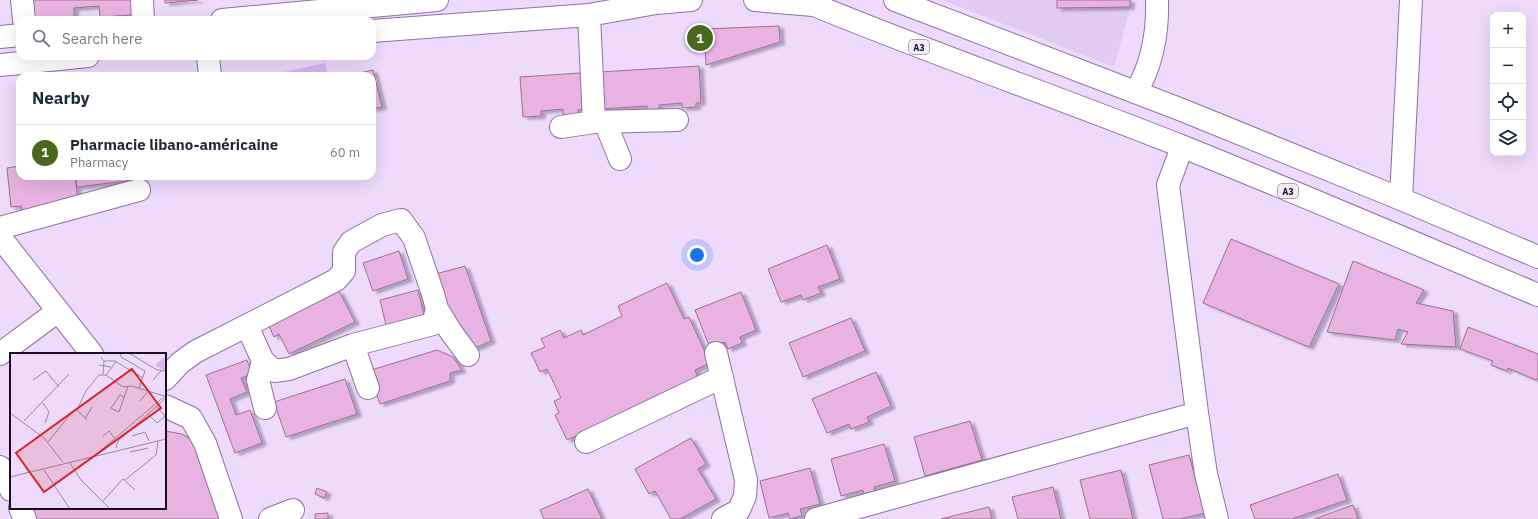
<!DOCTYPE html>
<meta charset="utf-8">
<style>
body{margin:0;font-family:"IBM Plex Sans",sans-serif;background:#f6f6f7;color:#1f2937}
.controls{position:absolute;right:12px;top:12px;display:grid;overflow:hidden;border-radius:8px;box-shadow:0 4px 16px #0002}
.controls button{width:36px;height:36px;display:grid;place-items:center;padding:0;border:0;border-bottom:1px solid #e0e1e3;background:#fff;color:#1f2937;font:20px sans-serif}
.you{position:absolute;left:697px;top:255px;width:14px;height:14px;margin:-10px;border:3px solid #fff;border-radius:50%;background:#1a73e8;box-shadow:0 0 0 6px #1a73e833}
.badge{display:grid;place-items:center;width:26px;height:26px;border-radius:50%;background:#48681e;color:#fff;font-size:13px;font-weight:700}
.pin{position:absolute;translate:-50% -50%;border:2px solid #fff;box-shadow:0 1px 4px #0006}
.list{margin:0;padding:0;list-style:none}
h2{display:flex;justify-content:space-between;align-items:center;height:52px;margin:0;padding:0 16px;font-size:17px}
h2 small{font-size:13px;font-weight:400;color:#747a83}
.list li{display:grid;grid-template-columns:26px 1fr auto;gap:12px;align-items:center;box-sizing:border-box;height:56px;padding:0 16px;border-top:1px solid #e0e1e3}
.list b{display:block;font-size:15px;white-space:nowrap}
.list p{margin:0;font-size:13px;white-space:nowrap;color:#747a83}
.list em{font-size:13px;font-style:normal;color:#747a83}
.icon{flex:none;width:22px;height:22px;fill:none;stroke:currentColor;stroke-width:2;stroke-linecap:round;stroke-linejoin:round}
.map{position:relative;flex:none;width:1538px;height:519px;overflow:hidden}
.search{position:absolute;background:#fff;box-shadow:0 4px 16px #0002;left:16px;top:16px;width:360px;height:44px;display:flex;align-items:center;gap:10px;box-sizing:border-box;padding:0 14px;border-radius:12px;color:#747a83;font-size:15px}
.panel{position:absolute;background:#fff;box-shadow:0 4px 16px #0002;left:16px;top:72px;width:360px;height:108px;border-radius:12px}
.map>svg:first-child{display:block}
.built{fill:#e0cbf2}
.pitch{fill:#d9b6f5}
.building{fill:#e8b3e2;stroke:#9f6e9a;filter:url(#shadow)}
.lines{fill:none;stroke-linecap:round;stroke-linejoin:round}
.minor-casing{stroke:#9071a6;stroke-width:24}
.highway-casing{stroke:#9071a6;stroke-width:24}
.minor{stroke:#fff;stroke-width:22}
.highway{stroke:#fff;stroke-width:22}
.labels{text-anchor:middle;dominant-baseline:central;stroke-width:3.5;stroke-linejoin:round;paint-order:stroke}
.shield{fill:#f3edf9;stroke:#5b5162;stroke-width:1}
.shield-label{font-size:9px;font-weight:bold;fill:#1a0e22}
.inset-road{fill:none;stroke:#9988a5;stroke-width:1}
.view{fill:#d62828;fill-opacity:0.15;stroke:#d62828;stroke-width:2}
.inset-edge{fill:none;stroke:#1a0e22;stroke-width:2}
</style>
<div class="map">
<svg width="1538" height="519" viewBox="0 0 1538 519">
<defs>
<filter id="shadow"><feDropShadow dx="4.5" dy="2.5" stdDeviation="1" flood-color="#0004"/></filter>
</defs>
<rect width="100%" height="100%" fill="#eddafd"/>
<path class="built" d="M942 0H1132L1114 67Z"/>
<path class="pitch" d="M325 63 328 76H266Z"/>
<path class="building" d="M31 0H132L133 15 100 17 99 6 74 8V18L33 20Z
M165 0H198L165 3Z
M1057 0H1130V7L1057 8Z
M779 26 780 42 706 65 704 29Z
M699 66 701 103H696V107L682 108V103L659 105V109L647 110V106L601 109 599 72Z
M373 70 382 107 372 109V76H346Z
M581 73 584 109 578 110 579 114 563 115V109L541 111V116L523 117 520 77Z
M20 166V176H75L78 202 22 210 21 206 11 207 7 168Z
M75 176H142L143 179 77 187Z
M1231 239 1339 284 1309 347 1203 303Z
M827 245 840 279 818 287 821 293 803 300 801 295 781 302 768 269Z
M399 251 408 279 373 291 363 263Z
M1353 261 1424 290 1416 303 1453 311 1456 347 1401 344 1408 332 1398 329 1395 340 1327 332Z
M465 266 491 341 475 348 459 338 432 275Z
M667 283 684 319 689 317 710 363 695 370 698 379 567 440 555 415 559 413 554 401 561 398 547 369 540 372 531 353 545 347 541 339 560 330 564 338 581 330 583 335 622 316 618 306Z
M418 290 424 315 386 325 380 300Z
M339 291 355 322 289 354 279 334 274 337 269 326Z
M741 292 756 330 740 337 742 343 728 349 725 342 710 348 695 310Z
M851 318 865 351 803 377 789 343Z
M1468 327 1538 354V378L1536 380 1508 368 1507 371 1491 365 1493 361 1460 349Z
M437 350 453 357 462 370 450 373V381L380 404 368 371Z
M247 360 252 374 241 378 247 392 230 399 236 415 250 410 262 443 235 453 206 375Z
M876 372 891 406 867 417 869 422 851 429 849 424 827 433 812 399Z
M345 379 357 414 286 437 274 402Z
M970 421 982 460 925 476 914 437Z
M165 431 182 434 193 441 220 519H34L29 508H165Z
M691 438 706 464 698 469 716 499 680 519H671L655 491 649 494 635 469Z
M884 444 895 481 874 487 876 494 865 497 863 490 841 496 831 459Z
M1189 455 1205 513 1180 519H1163L1149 465Z
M810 468 820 504 800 509 802 516 790 519 788 513 769 518 760 481Z
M1121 470 1133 519H1090L1080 480Z
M1338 474 1347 500 1292 519H1255L1250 505Z
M1053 487 1061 519H1018L1012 497Z
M317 488 327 492 324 498 315 494Z
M588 489 602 519H544L540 510Z
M1353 505 1358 519H1314Z
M989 507 992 519H941Z
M328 513V519H315V514Z"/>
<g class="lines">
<defs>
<path id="minor" d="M22 0 24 20
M142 0 143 20
M755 0 813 5
M589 15 594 122 677 120
M222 20 437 0
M372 31 589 15 656 3 691 0
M0 37 20 35
M208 56 210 76
M0 65 88 56
M1136 92C1153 63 1158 33 1157 0
M605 122 620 159
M561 127 594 122
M1182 147 1168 185 1197 413 1206 474 1217 519
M1401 199 1411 0
M0 228 139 190
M0 237 92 354
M437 309 451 332 468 355
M353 345 368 388
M716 353 746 480 745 496 739 510 723 519
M0 354 58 311
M263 361 258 380 265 408
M165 379 180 363 195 352 336 280 344 271V252L351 242 382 225 401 220 414 238 433 294 437 309 433 324 353 345 289 369 274 371 263 361 247 326
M165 406 191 418 205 443 231 519
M586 442 722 377
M0 467 11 490
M20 508 25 519
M270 519 293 510
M816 519 1197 413"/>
<path id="highway" d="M802 0C927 52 1055 96 1181 146 1301 194 1419 245 1538 295
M895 0 1182 110 1401 199 1538 257"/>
</defs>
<use href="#minor" class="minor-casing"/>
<use href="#highway" class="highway-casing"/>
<use href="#minor" class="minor"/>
<use href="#highway" class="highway"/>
</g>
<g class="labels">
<g class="shield">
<rect x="909" y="40" width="20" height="14" rx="3"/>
<rect x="1278" y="184" width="20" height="14" rx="3"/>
</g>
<g class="shield-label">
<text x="919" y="47">A3</text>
<text x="1288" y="191">A3</text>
</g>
</g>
<g transform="translate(10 353)">
<rect width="156" height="156" fill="#eddafd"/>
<path d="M156 3V18H155L145 12Z" fill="#d9b6f5"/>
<path class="inset-road" d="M110 0 111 4 135 18 129 35M119 0 147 17 156 18M91 4 94 8H105L133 25M89 12 101 14M93 21 94 8M96 22 106 9M23 27 36 18 49 34M143 27 151 18M114 44 110 42 101 55 109 59 118 33M130 48 139 37M33 50 39 59 35 70M147 54 155 63M0 60 34 85 53 109M138 61 147 70 155 63M75 66 82 54M77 67 67 57 76 38 89 22H96L113 34 122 33 154 43M14 68 59 21M93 83 99 78 105 86M122 83 135 79 139 88M38 89 63 58M106 95 108 88 156 45M89 99 156 42M120 99 138 95M60 110 71 127 100 156M34 117 60 156M0 124 156 86M115 127 146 102 148 88M93 148 113 126 125 137"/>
<path class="view" d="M122 16 151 55 34 139 6 100Z"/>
<rect width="156" height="156" class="inset-edge"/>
</g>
</svg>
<div class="controls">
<button>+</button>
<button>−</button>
<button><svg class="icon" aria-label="locate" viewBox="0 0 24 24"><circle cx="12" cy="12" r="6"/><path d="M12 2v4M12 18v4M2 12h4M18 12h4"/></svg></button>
<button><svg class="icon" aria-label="layers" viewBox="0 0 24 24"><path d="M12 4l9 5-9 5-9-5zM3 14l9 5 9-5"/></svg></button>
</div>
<div class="you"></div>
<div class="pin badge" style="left:700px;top:38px">1</div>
<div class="search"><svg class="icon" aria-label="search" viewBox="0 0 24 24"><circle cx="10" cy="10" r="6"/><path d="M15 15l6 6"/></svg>Search here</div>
<section class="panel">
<h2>Nearby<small></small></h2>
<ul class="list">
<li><span class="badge">1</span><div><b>Pharmacie libano-américaine</b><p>Pharmacy</p></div><em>60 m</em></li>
</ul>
</section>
</div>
